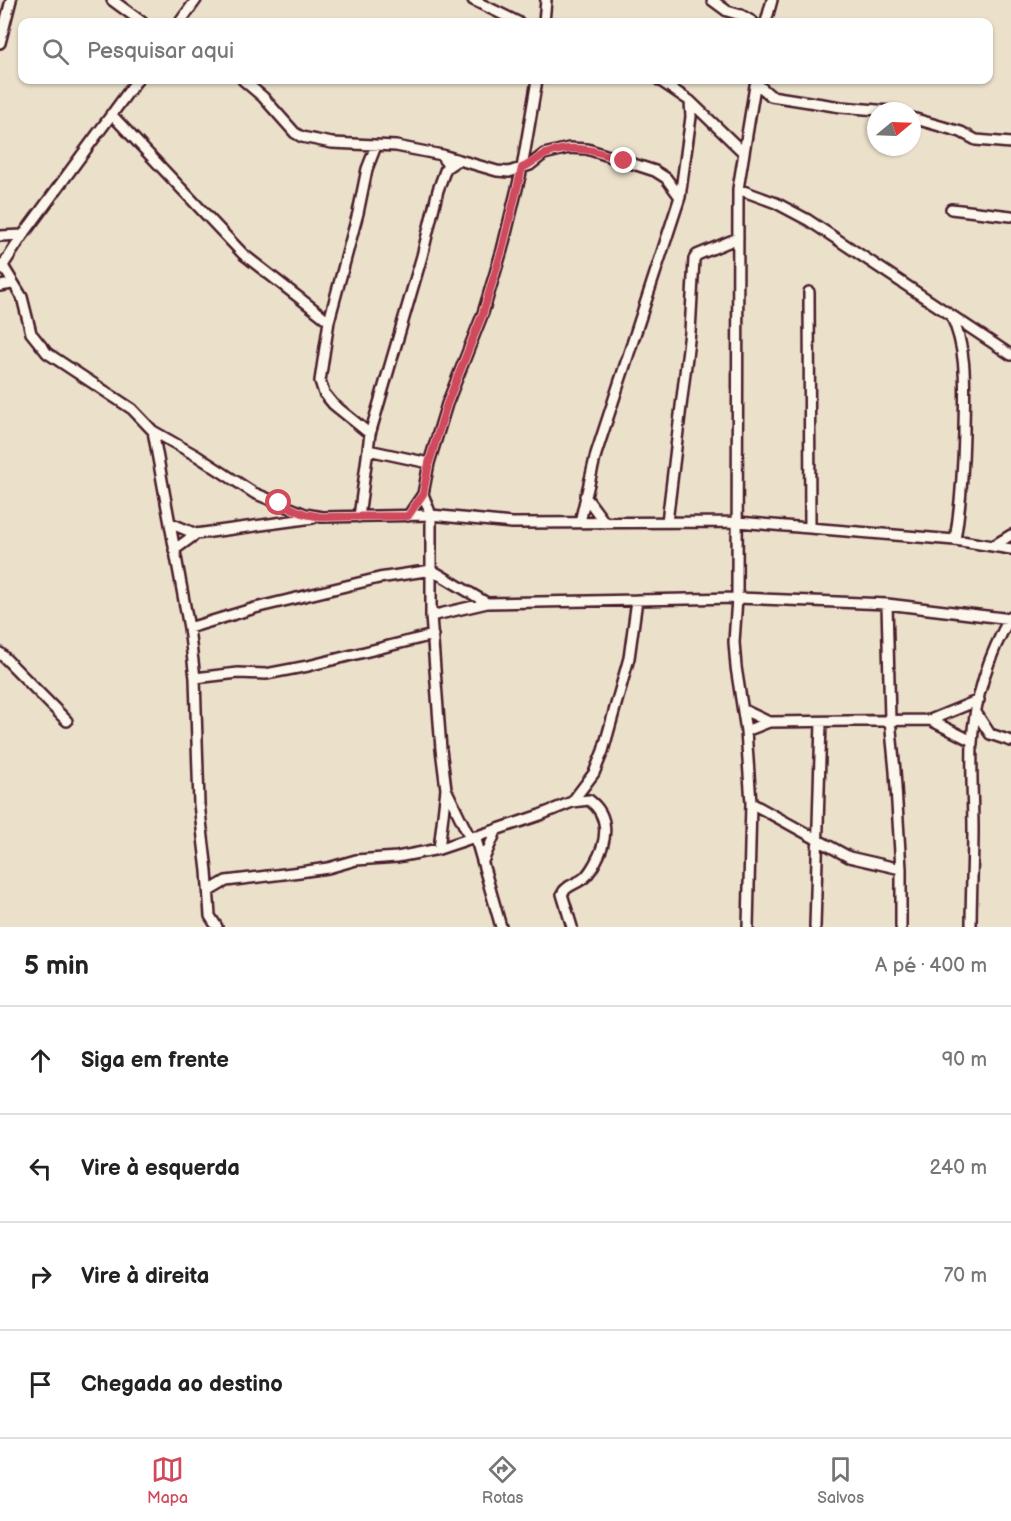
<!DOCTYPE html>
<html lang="pt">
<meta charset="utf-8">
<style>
body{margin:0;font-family:"Balsamiq Sans",sans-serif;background:#f6f6f6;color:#222}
.compass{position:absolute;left:867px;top:102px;width:54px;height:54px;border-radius:50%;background:#fff;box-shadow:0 2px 4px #0004;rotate:71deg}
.stop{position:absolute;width:18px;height:18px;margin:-14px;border:4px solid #d1495b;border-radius:50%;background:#fff}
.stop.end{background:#d1495b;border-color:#fff;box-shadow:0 2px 6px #0008}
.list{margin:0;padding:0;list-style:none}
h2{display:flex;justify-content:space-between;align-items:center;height:78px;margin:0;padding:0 24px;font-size:26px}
h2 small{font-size:20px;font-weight:400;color:#767676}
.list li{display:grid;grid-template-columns:39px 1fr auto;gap:18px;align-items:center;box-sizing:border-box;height:108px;padding:0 24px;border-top:2px solid #e0e0e0}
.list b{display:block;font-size:22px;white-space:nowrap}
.list em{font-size:20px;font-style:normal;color:#767676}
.icon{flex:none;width:33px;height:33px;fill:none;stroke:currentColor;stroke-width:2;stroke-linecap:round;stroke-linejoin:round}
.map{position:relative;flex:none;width:1011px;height:927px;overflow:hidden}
.search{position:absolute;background:#fff;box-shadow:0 2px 4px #0004;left:18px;right:18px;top:18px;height:66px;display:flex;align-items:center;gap:15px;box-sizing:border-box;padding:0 21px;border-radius:12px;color:#767676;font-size:22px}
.sheet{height:510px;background:#fff}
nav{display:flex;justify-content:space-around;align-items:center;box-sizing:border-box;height:84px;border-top:2px solid #e0e0e0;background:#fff;font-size:16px;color:#767676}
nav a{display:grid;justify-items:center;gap:3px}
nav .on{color:#d1495b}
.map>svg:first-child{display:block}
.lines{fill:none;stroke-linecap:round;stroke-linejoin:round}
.minor-casing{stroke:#4a1f2b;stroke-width:14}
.minor{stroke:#fbf7ec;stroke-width:9}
.route{stroke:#d1495b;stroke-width:8}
</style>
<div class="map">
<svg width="1011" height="927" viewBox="0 0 1011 927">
<rect width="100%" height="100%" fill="#ebe1cb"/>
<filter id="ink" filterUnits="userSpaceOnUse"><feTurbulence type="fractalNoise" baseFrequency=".0167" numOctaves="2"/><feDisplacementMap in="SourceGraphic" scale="12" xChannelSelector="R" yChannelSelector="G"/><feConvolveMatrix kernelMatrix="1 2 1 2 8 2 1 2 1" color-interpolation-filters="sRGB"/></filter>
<g filter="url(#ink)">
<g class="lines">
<defs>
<path id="minor" d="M112 0 142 22
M473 0 518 22
M712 0 727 11 741 15 753 22
M180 22 196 0
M544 22 546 0
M766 22 772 0
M0 43 11 0
M243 80 263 97 295 133 302 137 332 143 396 146 442 155 444 160
M659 80 690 101 744 153
M756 83 771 96 841 107 889 111
M111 114 243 254 329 321
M912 118 961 132 976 140 1011 143
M442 155 497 171 509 172 530 165 544 154 569 148 587 149 655 171 666 178 680 197
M738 189 776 203 808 220 1011 355
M951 209 1011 216
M0 236 23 235
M3 266 22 297 31 333 47 353 132 409 153 431 197 456 254 493 305 514 322 517 431 515 512 523 738 522 955 540 1011 549
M0 270 23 235 137 80
M0 286 12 284
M809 292 810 527
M951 315C969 353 964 393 964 434 963 471 961 504 955 540
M153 431 189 628 195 678 199 804 207 871 210 916 217 927
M370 434 333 404 324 393 320 381 329 321 358 213 367 169 376 146
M368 450 429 463
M423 494 431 515V616L441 749 446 789 439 849
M585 496 605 523
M408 516 423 494 429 463 447 404 483 313 502 250 522 168 537 80
M359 517 370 434 422 256 438 190 446 168 458 160
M580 522 596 454 680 197 691 117 690 101
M667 522 690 332 694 259 697 255 738 238
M170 523 196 534
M993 546 1011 535
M174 550 196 534 313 518
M887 604 890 720 895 771 901 869V927
M431 616 487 603 737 598 887 604 1011 619
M189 628 255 608 379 578 432 570 487 603
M0 653 67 721
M195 678 238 673 266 674 308 666 433 635
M744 710 769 722
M977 714 990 734 1011 741
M930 720 972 741
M746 731 769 722 930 720 979 700
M446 789 470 838
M572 802 594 773 603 751 629 658 637 600
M751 803 849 857 901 869
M475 836 501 927
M483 861 497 829
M209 891 226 881 300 872 328 868 356 860 397 857 439 849 540 815 572 802 589 800C611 816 607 842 595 863 592 868 589 874 584 878 577 884 566 885 562 894L572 927
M748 927 751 803 746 731 736 667 734 642 737 598 738 189 756 80
M815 927 821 722
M971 927C971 895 973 863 973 830 973 801 971 772 972 743 974 699 989 654 1011 616"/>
</defs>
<use href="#minor" class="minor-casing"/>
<use href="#minor" class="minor"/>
</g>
</g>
<g class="lines" filter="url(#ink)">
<path class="route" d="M279 503 305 514 322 517 408 516 423 494 429 463 447 404 483 313 502 250 522 168C531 164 537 158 546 154 574 143 597 151 624 161"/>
</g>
</svg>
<svg class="compass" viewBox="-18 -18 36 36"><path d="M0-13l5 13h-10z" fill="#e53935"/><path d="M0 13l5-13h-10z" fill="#767676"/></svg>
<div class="stop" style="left:279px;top:503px"></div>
<div class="stop end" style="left:624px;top:161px"></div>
<div class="search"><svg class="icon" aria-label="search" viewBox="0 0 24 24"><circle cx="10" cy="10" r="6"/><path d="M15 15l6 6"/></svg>Pesquisar aqui</div>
</div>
<section class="sheet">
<h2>5 min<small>A pé · 400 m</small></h2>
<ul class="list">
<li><svg class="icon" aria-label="ahead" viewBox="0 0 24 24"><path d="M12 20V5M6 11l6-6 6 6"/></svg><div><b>Siga em frente</b></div><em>90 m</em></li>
<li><svg class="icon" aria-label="left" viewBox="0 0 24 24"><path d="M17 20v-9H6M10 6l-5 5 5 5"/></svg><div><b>Vire à esquerda</b></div><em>240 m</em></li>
<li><svg class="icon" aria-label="right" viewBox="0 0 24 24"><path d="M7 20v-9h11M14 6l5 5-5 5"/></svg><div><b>Vire à direita</b></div><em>70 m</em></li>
<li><svg class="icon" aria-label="arrive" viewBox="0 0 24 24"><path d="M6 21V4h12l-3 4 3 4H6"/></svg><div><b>Chegada ao destino</b></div></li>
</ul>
</section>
<nav>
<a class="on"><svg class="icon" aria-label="map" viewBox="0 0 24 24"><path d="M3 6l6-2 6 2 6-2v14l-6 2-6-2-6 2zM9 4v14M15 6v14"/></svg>Mapa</a>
<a><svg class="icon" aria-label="directions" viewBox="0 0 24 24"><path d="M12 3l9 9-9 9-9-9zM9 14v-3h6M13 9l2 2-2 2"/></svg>Rotas</a>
<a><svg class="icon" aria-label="saved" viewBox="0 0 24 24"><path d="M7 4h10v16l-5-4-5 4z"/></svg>Salvos</a>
</nav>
